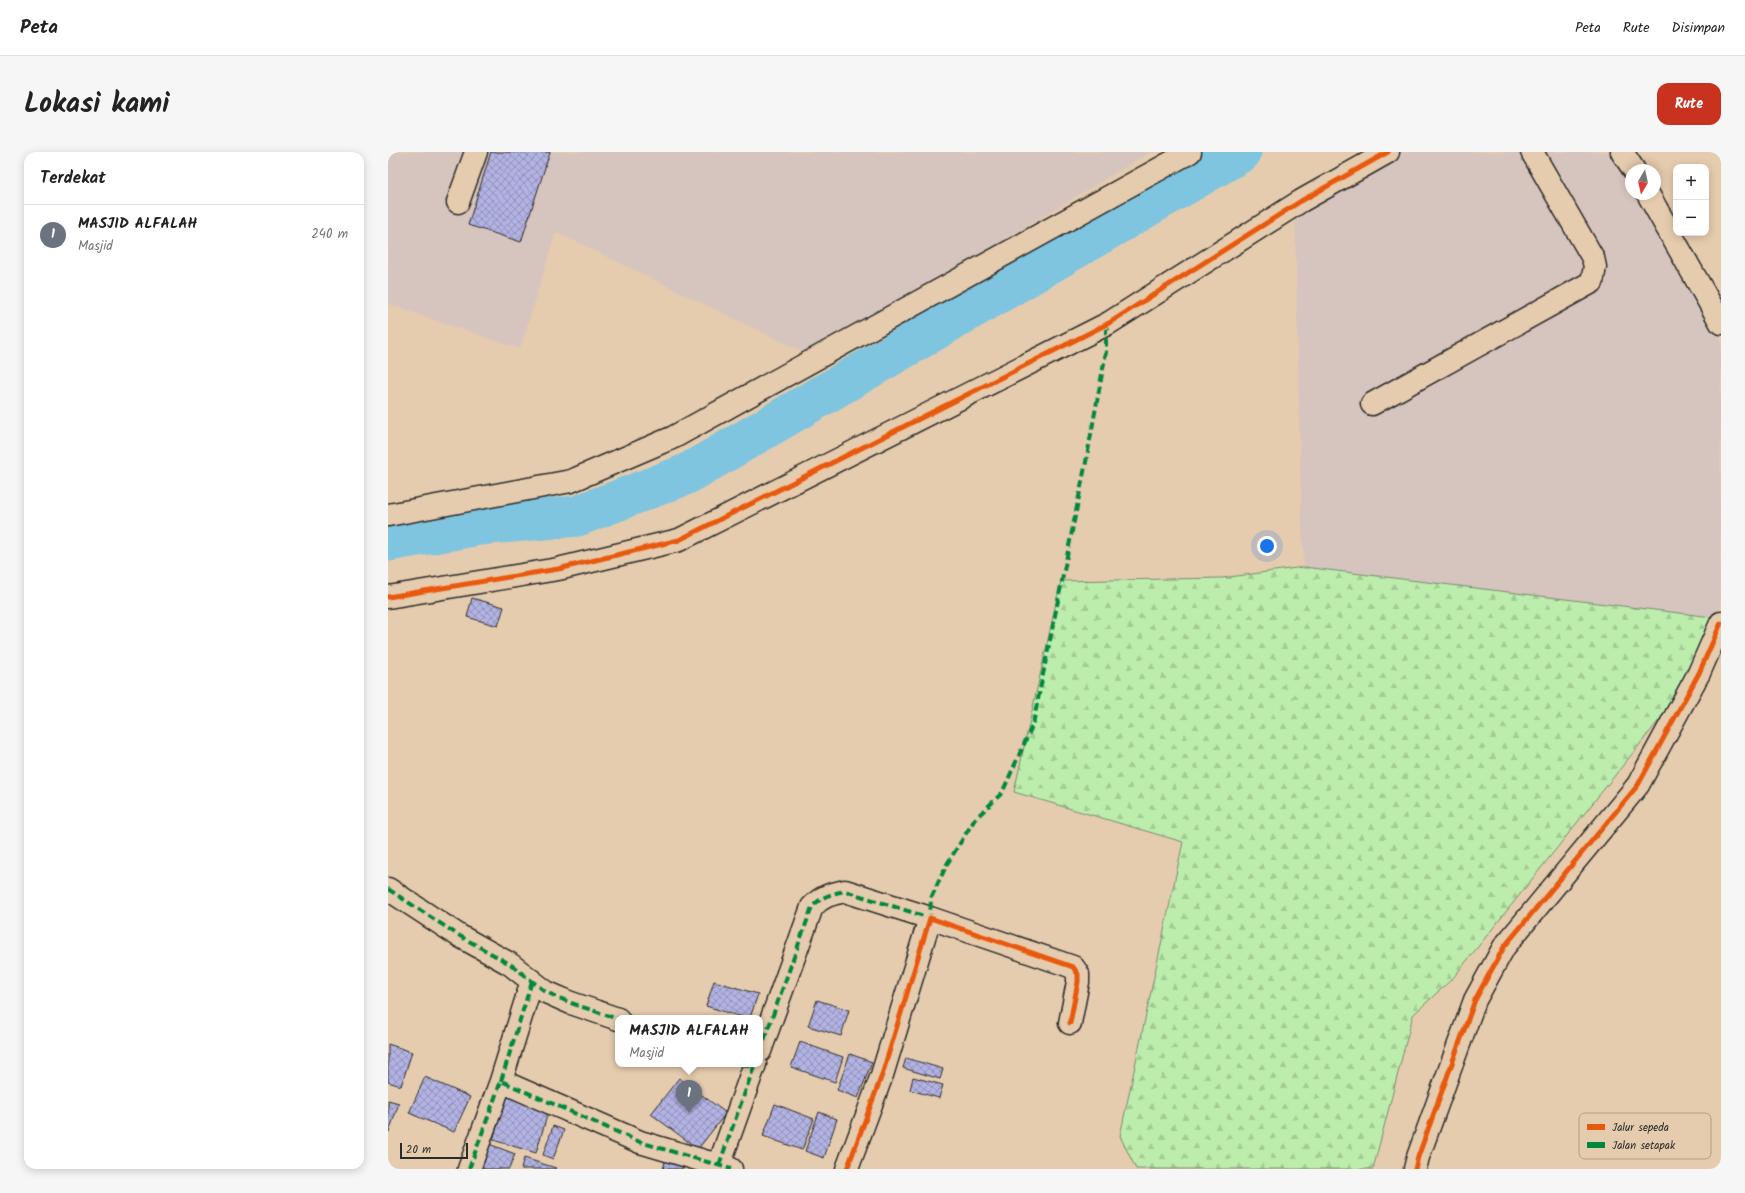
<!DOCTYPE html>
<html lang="id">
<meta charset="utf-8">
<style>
body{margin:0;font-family:Kalam,sans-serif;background:#f6f6f6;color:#222}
.controls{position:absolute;right:12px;top:12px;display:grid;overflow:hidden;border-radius:8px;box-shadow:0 2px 10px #0003}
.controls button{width:36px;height:36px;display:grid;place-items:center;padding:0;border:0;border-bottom:1px solid #e0e0e0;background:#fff;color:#222;font:20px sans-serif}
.compass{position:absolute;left:1237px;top:12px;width:36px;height:36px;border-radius:50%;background:#fff;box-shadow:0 2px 10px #0003;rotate:189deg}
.scale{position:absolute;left:12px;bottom:10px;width:68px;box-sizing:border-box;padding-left:4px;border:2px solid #2b2b2b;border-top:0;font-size:11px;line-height:14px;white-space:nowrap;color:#2b2b2b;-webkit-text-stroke:3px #e6ccae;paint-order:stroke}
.you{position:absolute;left:879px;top:394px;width:14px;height:14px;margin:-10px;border:3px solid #fff;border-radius:50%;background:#1a73e8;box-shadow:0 0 0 6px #1a73e833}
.badge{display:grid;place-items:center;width:26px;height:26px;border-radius:50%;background:#c8321e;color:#fff;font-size:13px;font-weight:700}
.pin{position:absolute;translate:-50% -33px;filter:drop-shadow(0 1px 2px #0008)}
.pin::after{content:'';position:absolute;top:21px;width:14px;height:12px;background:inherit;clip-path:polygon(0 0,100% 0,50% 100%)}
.popup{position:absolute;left:227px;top:863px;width:148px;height:52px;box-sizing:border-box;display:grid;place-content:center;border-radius:8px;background:#fff;filter:drop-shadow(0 1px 3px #0005);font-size:13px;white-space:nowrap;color:#767676}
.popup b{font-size:15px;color:#222}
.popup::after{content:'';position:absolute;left:50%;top:100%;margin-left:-8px;border:8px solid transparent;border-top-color:#fff}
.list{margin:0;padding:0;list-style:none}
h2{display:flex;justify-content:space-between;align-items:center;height:52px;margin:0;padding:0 16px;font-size:17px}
h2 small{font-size:13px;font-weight:400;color:#767676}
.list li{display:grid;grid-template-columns:26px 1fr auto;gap:12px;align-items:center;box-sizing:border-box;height:60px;padding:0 16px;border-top:1px solid #e0e0e0}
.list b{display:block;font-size:15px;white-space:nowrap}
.list p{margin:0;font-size:13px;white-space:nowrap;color:#767676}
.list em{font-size:13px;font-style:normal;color:#767676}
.map{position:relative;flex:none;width:1333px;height:1017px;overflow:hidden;border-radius:12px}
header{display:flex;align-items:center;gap:24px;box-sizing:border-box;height:56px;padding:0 20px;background:#fff;border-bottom:1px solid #e0e0e0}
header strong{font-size:19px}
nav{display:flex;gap:22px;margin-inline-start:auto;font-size:14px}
.intro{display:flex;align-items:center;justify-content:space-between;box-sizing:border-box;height:96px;padding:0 24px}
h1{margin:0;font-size:28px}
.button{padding:10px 18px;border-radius:12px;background:#c8321e;color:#fff;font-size:14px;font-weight:700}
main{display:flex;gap:24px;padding:0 24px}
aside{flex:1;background:#fff;border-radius:12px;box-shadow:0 2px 10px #0003}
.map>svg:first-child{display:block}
.built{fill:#d6c4be}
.forest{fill:url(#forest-firs);stroke:#748c6c}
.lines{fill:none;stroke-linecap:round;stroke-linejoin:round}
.river{stroke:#7fc5e0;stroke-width:41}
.building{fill:url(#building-cross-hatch);stroke:#2b2b2b}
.minor-casing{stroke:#2b2b2b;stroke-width:25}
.minor{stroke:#e6ccae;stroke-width:22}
.quiet{stroke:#00873e;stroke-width:4;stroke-dasharray:8 4;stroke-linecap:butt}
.cycleway-casing{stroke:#e6ccae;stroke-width:8}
.cycleway{stroke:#e8590c;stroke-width:5}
.key{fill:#e6ccae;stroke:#ae9c87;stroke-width:1}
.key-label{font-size:11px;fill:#2b2b2b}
</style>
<header>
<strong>Peta</strong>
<nav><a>Peta</a><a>Rute</a><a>Disimpan</a></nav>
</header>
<div class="intro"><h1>Lokasi kami</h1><a class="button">Rute</a></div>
<main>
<aside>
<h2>Terdekat<small></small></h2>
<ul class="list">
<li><span class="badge" style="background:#6b7280">1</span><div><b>MASJID ALFALAH</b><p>Masjid</p></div><em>240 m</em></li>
</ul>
</aside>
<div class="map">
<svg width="1333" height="1017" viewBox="0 0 1333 1017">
<defs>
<pattern id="forest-firs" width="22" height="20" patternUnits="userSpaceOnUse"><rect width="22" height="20" fill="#bdedad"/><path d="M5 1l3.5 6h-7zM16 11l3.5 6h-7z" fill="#a3cb95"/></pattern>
<pattern id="building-cross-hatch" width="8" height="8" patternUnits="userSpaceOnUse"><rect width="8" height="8" fill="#b2b2e3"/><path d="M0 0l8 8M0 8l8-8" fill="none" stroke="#9191b8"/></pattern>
</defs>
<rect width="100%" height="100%" fill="#e6ccae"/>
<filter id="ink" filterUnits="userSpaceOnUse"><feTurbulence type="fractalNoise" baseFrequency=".025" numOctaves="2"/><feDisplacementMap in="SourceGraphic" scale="8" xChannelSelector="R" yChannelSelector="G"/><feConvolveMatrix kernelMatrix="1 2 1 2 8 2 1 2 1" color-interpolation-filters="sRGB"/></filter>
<g filter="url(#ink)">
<path class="built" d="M0 0H762L423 204 168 80 132 197 0 152Z
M1000 0H1229L1243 23V42H1254L1333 175 1332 466 916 415 913 359 907 58Z"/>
<path class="forest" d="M916 415 1332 466 1276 562 1065 826 1025 863 985 1017H748L732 984 795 690 626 640 673 429 834 426Z"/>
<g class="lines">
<path class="river" d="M0 389 91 373 189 364 299 322 853 0"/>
</g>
<path class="building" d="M103 0H162L133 90 80 73Z
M84 446 116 455 110 474 79 465Z
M326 829 370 842 362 866H357L318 854Z
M429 848 461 858 453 884 420 874Z
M412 890 455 905 447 930 403 915Z
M0 892 24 900 13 934 0 930Z
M462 902 484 910 470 946 449 938Z
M518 906 555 917 552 927 515 916Z
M37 925 82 945 66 980 21 961Z
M525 925 555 933 551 946 522 938Z
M291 926 338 961 310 997 263 962Z
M118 944 161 957 148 1001 105 988Z
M0 948 11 951 1 980H0Z
M387 952 426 967 414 998 375 984Z
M431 960 449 967 436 1006 417 999Z
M165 974 176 978 165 1007 155 1003Z
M101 992 127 1002 121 1017H92Z
M136 1006 168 1016V1017H133Z
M278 1006 296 1012 294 1017H275Z"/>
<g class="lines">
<defs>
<path id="minor" d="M1234 0 1246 18
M1260 42 1333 171
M70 50 88 0
M984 252 1204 130 1207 115 1205 106 1144 0
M0 363 183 329 286 285 802 0
M0 445 170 417 291 388 721 171 913 49 1000 0
M0 737 70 783 122 812 158 840 183 851 230 867
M372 899 424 755C434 744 443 742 457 739L542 766
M113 929 144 829
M331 1013 367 912
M81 1017 113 929 252 990 343 1017
M459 1017 494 923 542 766 685 815 690 822V830L682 871
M1027 1017 1030 1005 1087 848 1116 795 1250 633 1311 521 1333 471"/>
</defs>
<use href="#minor" class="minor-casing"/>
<use href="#minor" class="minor"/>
<path class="quiet" d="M0 737 70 783 122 812 158 840 183 851 230 867
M372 899 424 755C434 744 443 742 457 739L542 766 543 746 559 712 587 667 614 641 645 572 698 310 718 200V178L721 171
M355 912 366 916
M113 929 144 829
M331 1013 367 912
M81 1017 113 929 252 990 343 1017"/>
<defs>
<path id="cycleway" d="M0 445 170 417 291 388 721 171 913 49 1000 0
M459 1017 494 923 542 766 685 815 690 822V830L682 871
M1027 1017 1030 1005 1087 848 1116 795 1250 633 1311 521 1333 471"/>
</defs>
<use href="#cycleway" class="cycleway-casing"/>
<use href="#cycleway" class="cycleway"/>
</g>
</g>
<rect x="1191" y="961" width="132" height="46" rx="6" class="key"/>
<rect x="1199" y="972" width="18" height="6" fill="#e8590c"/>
<rect x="1199" y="990" width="18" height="6" fill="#00873e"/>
<g class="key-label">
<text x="1224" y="979">Jalur sepeda</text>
<text x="1224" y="997">Jalan setapak</text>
</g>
</svg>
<div class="controls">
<button>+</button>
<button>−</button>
</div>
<svg class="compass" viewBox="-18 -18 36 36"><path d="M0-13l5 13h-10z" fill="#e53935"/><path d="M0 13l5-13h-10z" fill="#767676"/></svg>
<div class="scale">20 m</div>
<div class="you"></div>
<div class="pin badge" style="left:301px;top:961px;background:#6b7280">1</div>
<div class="popup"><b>MASJID ALFALAH</b>Masjid</div>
</div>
</main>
